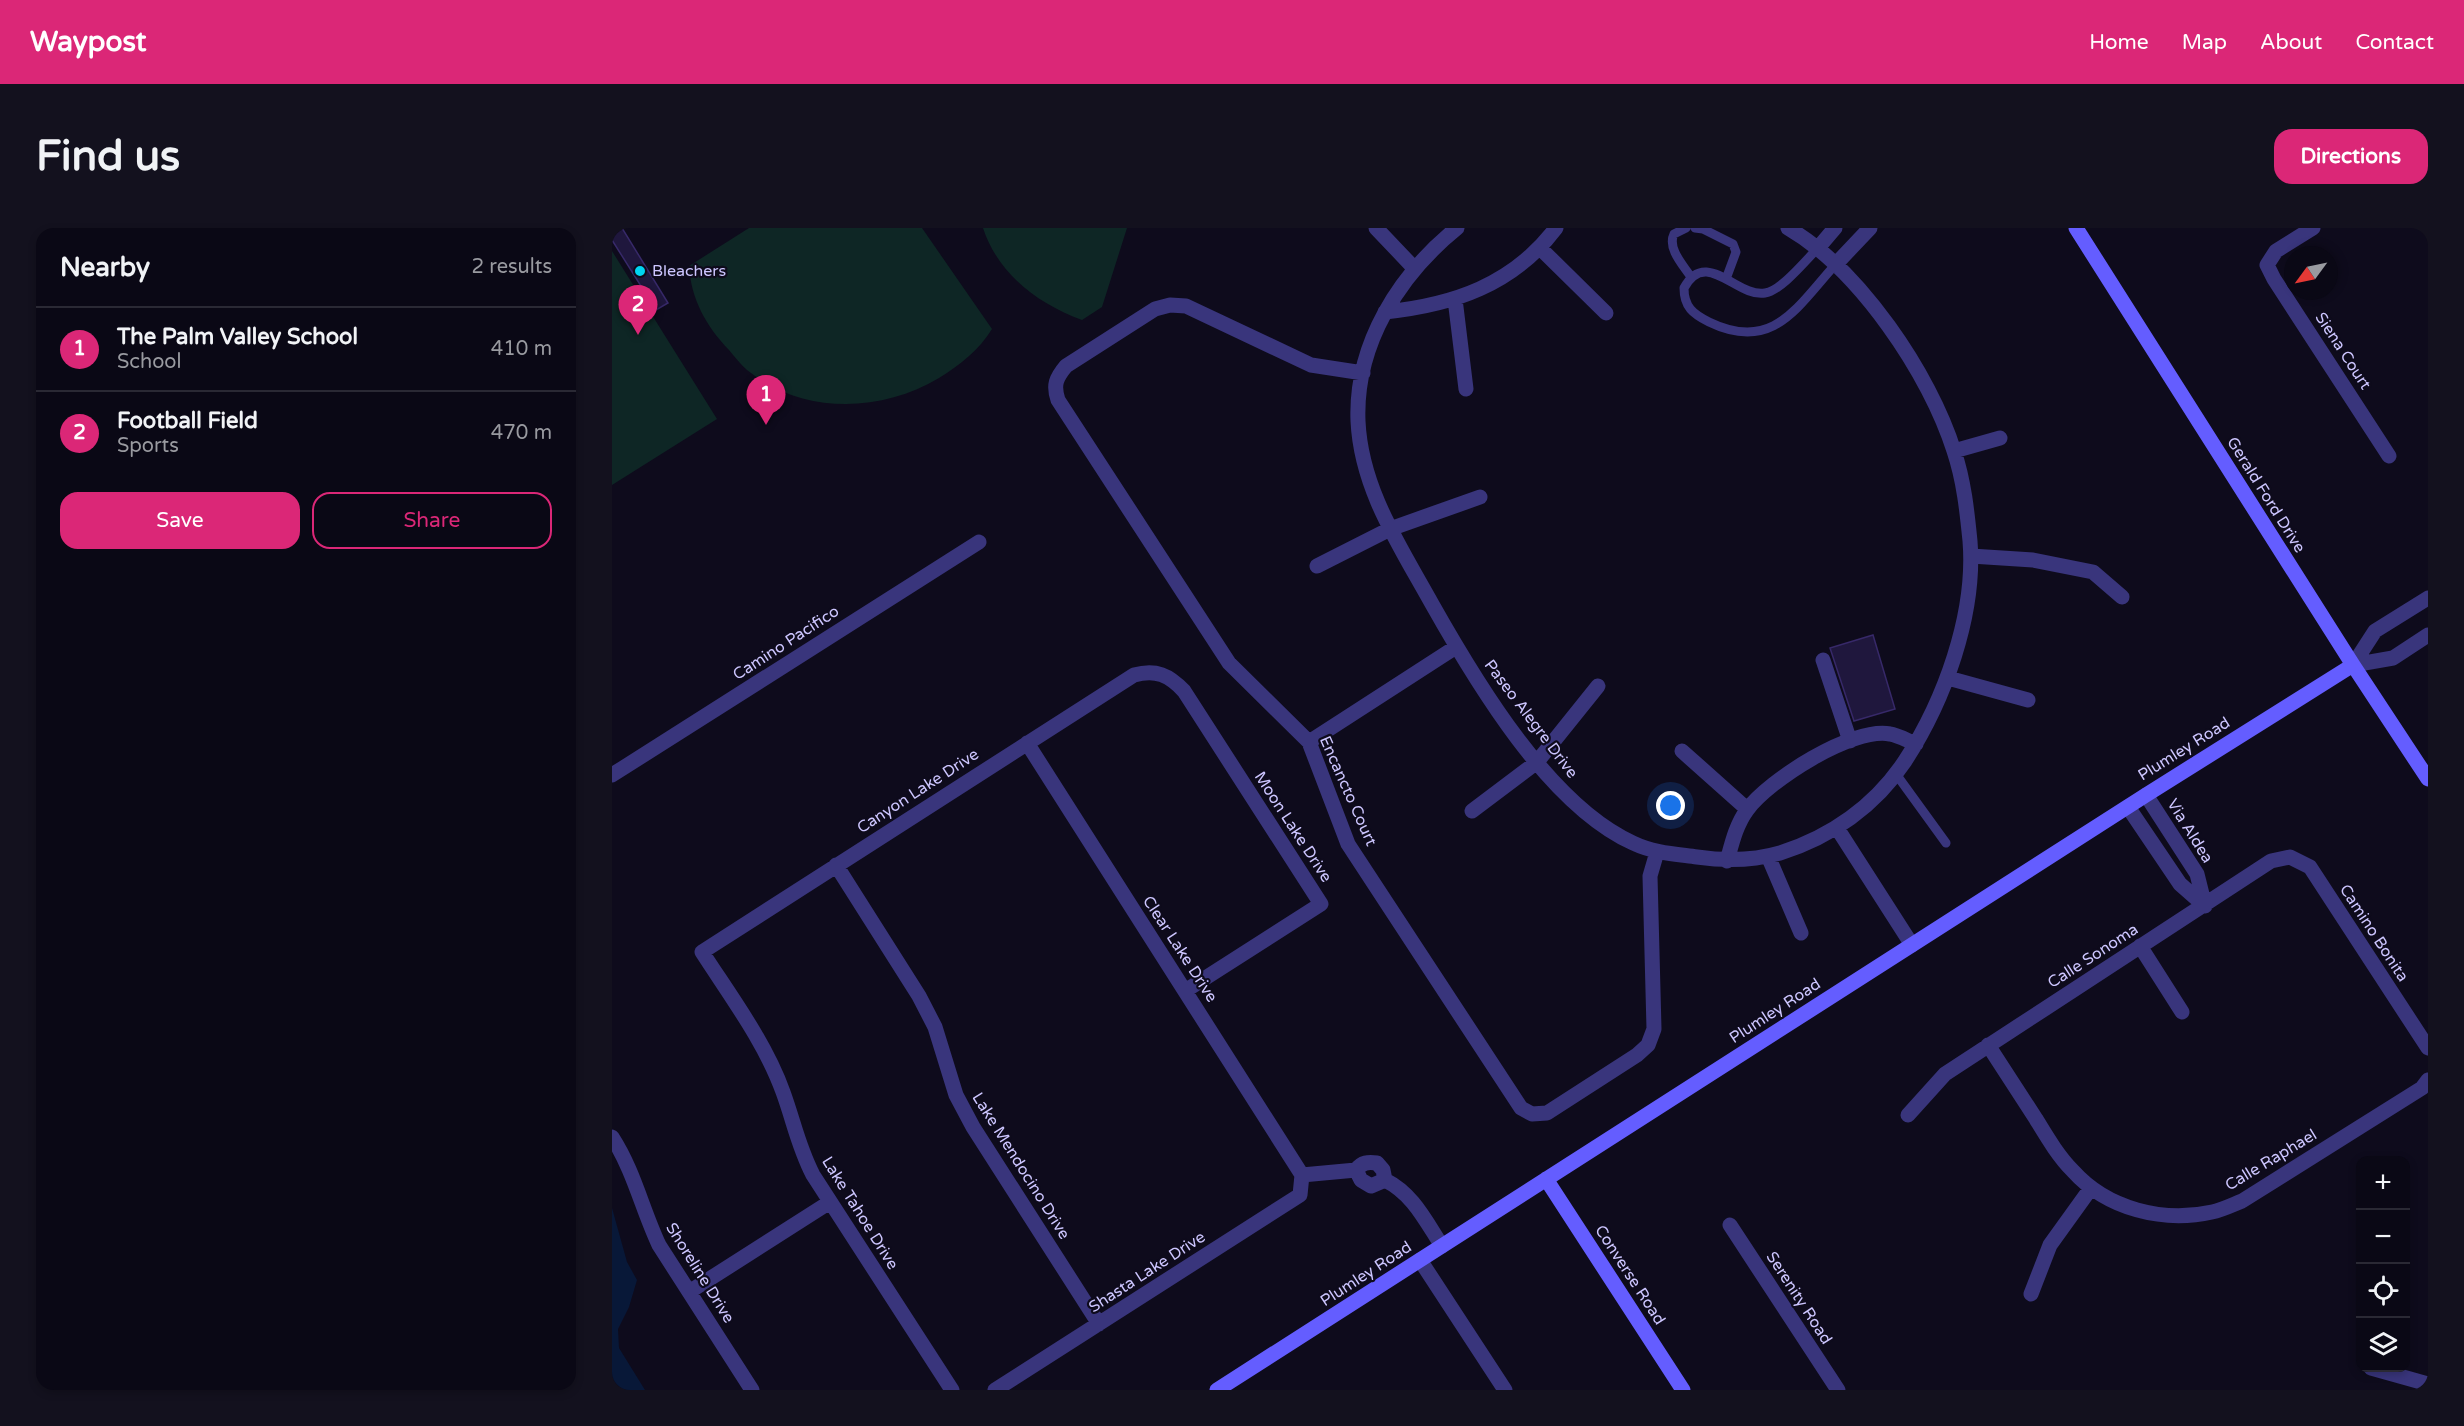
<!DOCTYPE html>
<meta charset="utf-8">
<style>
body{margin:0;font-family:"Varela Round",sans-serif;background:#13111e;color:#f1f3f6}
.controls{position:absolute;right:18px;bottom:18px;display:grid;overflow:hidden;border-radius:12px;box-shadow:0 3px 9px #0003}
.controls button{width:54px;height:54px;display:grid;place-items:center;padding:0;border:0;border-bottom:2px solid #2a2934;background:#0a0815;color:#f1f3f6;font:30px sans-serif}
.compass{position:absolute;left:1672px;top:18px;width:54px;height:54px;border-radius:50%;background:#0a0815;box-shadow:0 3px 9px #0003;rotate:237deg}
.you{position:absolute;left:1059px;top:578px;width:21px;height:21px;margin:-15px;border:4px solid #fff;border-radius:50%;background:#1a73e8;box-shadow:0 0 0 9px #1a73e833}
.badge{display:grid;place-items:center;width:39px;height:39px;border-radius:50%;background:#db2777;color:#fff;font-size:20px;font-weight:700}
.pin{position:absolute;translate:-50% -50px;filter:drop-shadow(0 2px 3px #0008)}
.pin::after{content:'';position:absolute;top:32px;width:21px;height:18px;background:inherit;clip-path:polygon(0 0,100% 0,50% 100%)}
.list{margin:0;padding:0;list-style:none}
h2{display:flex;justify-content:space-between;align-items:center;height:78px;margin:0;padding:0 24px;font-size:26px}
h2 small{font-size:20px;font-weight:400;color:#999aa0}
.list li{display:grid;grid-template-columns:39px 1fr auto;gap:18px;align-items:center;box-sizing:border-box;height:84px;padding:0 24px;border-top:2px solid #2a2934}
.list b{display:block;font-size:22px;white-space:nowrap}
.list p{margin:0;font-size:20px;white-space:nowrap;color:#999aa0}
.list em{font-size:20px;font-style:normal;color:#999aa0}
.actions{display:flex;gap:12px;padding:18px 24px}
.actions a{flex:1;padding:14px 0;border:2px solid #db2777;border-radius:18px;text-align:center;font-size:21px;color:#db2777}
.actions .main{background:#db2777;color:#fff}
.icon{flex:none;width:33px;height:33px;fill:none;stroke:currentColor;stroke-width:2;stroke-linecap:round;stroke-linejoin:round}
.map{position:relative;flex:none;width:1816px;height:1162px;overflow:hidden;border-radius:18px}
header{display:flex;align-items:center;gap:36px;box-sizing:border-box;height:84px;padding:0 30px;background:#db2777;color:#fff}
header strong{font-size:28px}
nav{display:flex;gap:33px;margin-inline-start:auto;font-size:21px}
.intro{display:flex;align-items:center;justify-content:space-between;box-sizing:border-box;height:144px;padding:0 36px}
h1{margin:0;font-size:42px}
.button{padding:15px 27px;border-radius:18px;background:#db2777;color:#fff;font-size:21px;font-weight:700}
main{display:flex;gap:36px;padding:0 36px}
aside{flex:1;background:#0a0815;border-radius:18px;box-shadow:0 3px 9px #0003}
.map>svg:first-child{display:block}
.green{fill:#0e2625}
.water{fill:#081838}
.building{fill:#1f173d;stroke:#372969;stroke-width:1.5}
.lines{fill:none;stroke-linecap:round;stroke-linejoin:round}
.lane{stroke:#39357c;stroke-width:9}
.street{stroke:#39357c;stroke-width:15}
.secondary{stroke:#645dff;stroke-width:15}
.poi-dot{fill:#00d4f1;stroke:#0e0b1c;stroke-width:2}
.labels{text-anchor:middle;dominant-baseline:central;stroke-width:4.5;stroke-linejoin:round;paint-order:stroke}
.poi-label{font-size:16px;fill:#cdc6ff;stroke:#0e0b1c;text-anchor:start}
.street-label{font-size:16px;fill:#cdc6ff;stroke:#0e0b1c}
</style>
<header>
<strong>Waypost</strong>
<nav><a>Home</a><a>Map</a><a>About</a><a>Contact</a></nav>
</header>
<div class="intro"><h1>Find us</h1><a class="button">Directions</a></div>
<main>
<aside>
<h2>Nearby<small>2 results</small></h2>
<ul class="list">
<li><span class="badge">1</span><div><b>The Palm Valley School</b><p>School</p></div><em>410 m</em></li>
<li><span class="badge">2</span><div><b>Football Field</b><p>Sports</p></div><em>470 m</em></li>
</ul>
<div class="actions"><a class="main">Save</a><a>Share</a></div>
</aside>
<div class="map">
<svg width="1816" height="1162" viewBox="0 0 1816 1162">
<rect width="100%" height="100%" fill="#0e0b1c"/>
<path class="green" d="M137 0H310L380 101C368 121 347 138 327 150 268 185 191 187 135 142 129 137 123 129 117 122 94 98 79 71 77 38Z
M371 0H515L490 79 470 92C426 76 386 46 371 0Z
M0 23 105 191 0 257Z"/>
<path class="water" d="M0 980 15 1034 25 1052 17 1079 6 1101 7 1120 33 1162H0Z"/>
<path class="building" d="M0 0H10L56 75 44 82 0 12Z
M1261 407 1283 481 1242 493 1218 420Z"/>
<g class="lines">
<path class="lane" d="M1074 0 1062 6C1055 20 1071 37 1079 49
M1083 0 1091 1 1121 16 1124 24 1114 51
M1206 20C1194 32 1169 63 1153 65 1125 70 1094 19 1072 60 1072 79 1081 86 1097 94 1161 125 1185 79 1223 37
M1284 546 1334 615"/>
<path class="street" d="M764 0 802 40
M845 0C787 47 743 116 746 193 749 261 788 318 820 376 864 454 937 577 1021 615 1042 625 1063 626 1085 629 1113 633 1141 633 1168 625 1219 609 1263 578 1293 533 1332 473 1364 387 1358 313 1355 283 1352 253 1342 223 1318 146 1247 41 1176 0
M1701 0 1664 23 1655 37 1662 51 1777 228
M928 20 994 85
M1206 20 1223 0
M1223 37 1258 0
M843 71 854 161
M773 84C841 77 901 57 944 0
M751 145 699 137 574 78 558 77 543 81 454 138C444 150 441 157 446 172L617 435 697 514 736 616 909 880 920 886 935 885 1025 827 1036 817 1042 801 1038 648 1045 624
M1342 223 1388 210
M1359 328 1421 332 1481 344 1510 369
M705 338 778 301 868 269
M1211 432 1238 513
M1741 437 1763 403 1816 370
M1741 437 1781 430 1816 407
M1336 450 1416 472
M697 514 844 419
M415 515 690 947
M1070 523 1135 581
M0 547 367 314
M1516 579 1568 656 1593 678 1585 646 1534 567
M860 583 925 534 986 458
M1225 600 1300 717
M1156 628 1189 705
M1115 633C1120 615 1124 597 1135 582 1157 552 1240 499 1278 506 1286 507 1296 513 1304 516
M224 637 307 768 323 799 344 867 361 899 487 1096
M1528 718 1570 784
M1376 817C1392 842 1408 866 1424 891 1435 909 1446 928 1461 943 1495 981 1551 995 1600 984 1610 982 1620 977 1630 973L1810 860 1816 852
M1296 887 1333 846 1659 633 1678 629 1698 639 1816 820
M0 909C22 943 30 981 47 1017L140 1162
M744 942 749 952 759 958 773 952C801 966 813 992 830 1018
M690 947 744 942C750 934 756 934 765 935L771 942 773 952
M1118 997 1226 1162
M808 1032 893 1162
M77 1064 218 974
M1419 1066 1438 1017 1479 960
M1759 1140 1816 1156
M340 1162 201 947C186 918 182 894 171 864 153 814 119 769 90 724L522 447C544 441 557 447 572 463L709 676 573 763
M383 1162 688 967 690 947"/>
<path class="secondary" d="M1464 0 1741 437 1816 551
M934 951 1071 1162
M605 1162 1534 567 1741 437"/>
</g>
<circle class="poi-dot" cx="28" cy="43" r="6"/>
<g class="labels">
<g class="poi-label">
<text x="40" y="43">Bleachers</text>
</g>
<g class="street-label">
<text transform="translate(1731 123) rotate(57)">Siena Court</text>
<text transform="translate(1654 267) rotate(58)">Gerald Ford Drive</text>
<text transform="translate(174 415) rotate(-33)">Camino Pacifico</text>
<text transform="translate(919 491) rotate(53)">Paseo Alegre Drive</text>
<text transform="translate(1572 521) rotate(-32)">Plumley Road</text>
<text transform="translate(306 563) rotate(-33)">Canyon Lake Drive</text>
<text transform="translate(736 563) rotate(66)">Encancto Court</text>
<text transform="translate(681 599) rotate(57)">Moon Lake Drive</text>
<text transform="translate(1578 603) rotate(58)">Via Aldea</text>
<text transform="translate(1762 705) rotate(57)">Camino Bonita</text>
<text transform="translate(568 721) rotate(57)">Clear Lake Drive</text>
<text transform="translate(1481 728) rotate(-33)">Calle Sonoma</text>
<text transform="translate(1163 783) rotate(-33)">Plumley Road</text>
<text transform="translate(1659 932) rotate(-31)">Calle Raphael</text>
<text transform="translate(409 938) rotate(58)">Lake Mendocino Drive</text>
<text transform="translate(248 985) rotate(58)">Lake Tahoe Drive</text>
<text transform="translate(535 1044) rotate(-33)">Shasta Lake Drive</text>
<text transform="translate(88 1045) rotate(58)">Shoreline Drive</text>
<text transform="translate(754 1046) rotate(-33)">Plumley Road</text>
<text transform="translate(1018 1047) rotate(57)">Converse Road</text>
<text transform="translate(1187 1070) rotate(57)">Serenity Road</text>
</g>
</g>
</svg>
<div class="controls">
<button>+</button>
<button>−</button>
<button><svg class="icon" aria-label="locate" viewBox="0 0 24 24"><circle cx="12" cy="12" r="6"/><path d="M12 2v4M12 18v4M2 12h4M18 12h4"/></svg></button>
<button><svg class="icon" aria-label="layers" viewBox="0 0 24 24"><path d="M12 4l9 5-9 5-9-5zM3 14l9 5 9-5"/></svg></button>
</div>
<svg class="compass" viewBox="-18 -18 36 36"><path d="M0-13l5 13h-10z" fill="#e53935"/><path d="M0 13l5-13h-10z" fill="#999aa0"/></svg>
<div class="you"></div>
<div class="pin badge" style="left:154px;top:197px">1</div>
<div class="pin badge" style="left:26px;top:107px">2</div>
</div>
</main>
